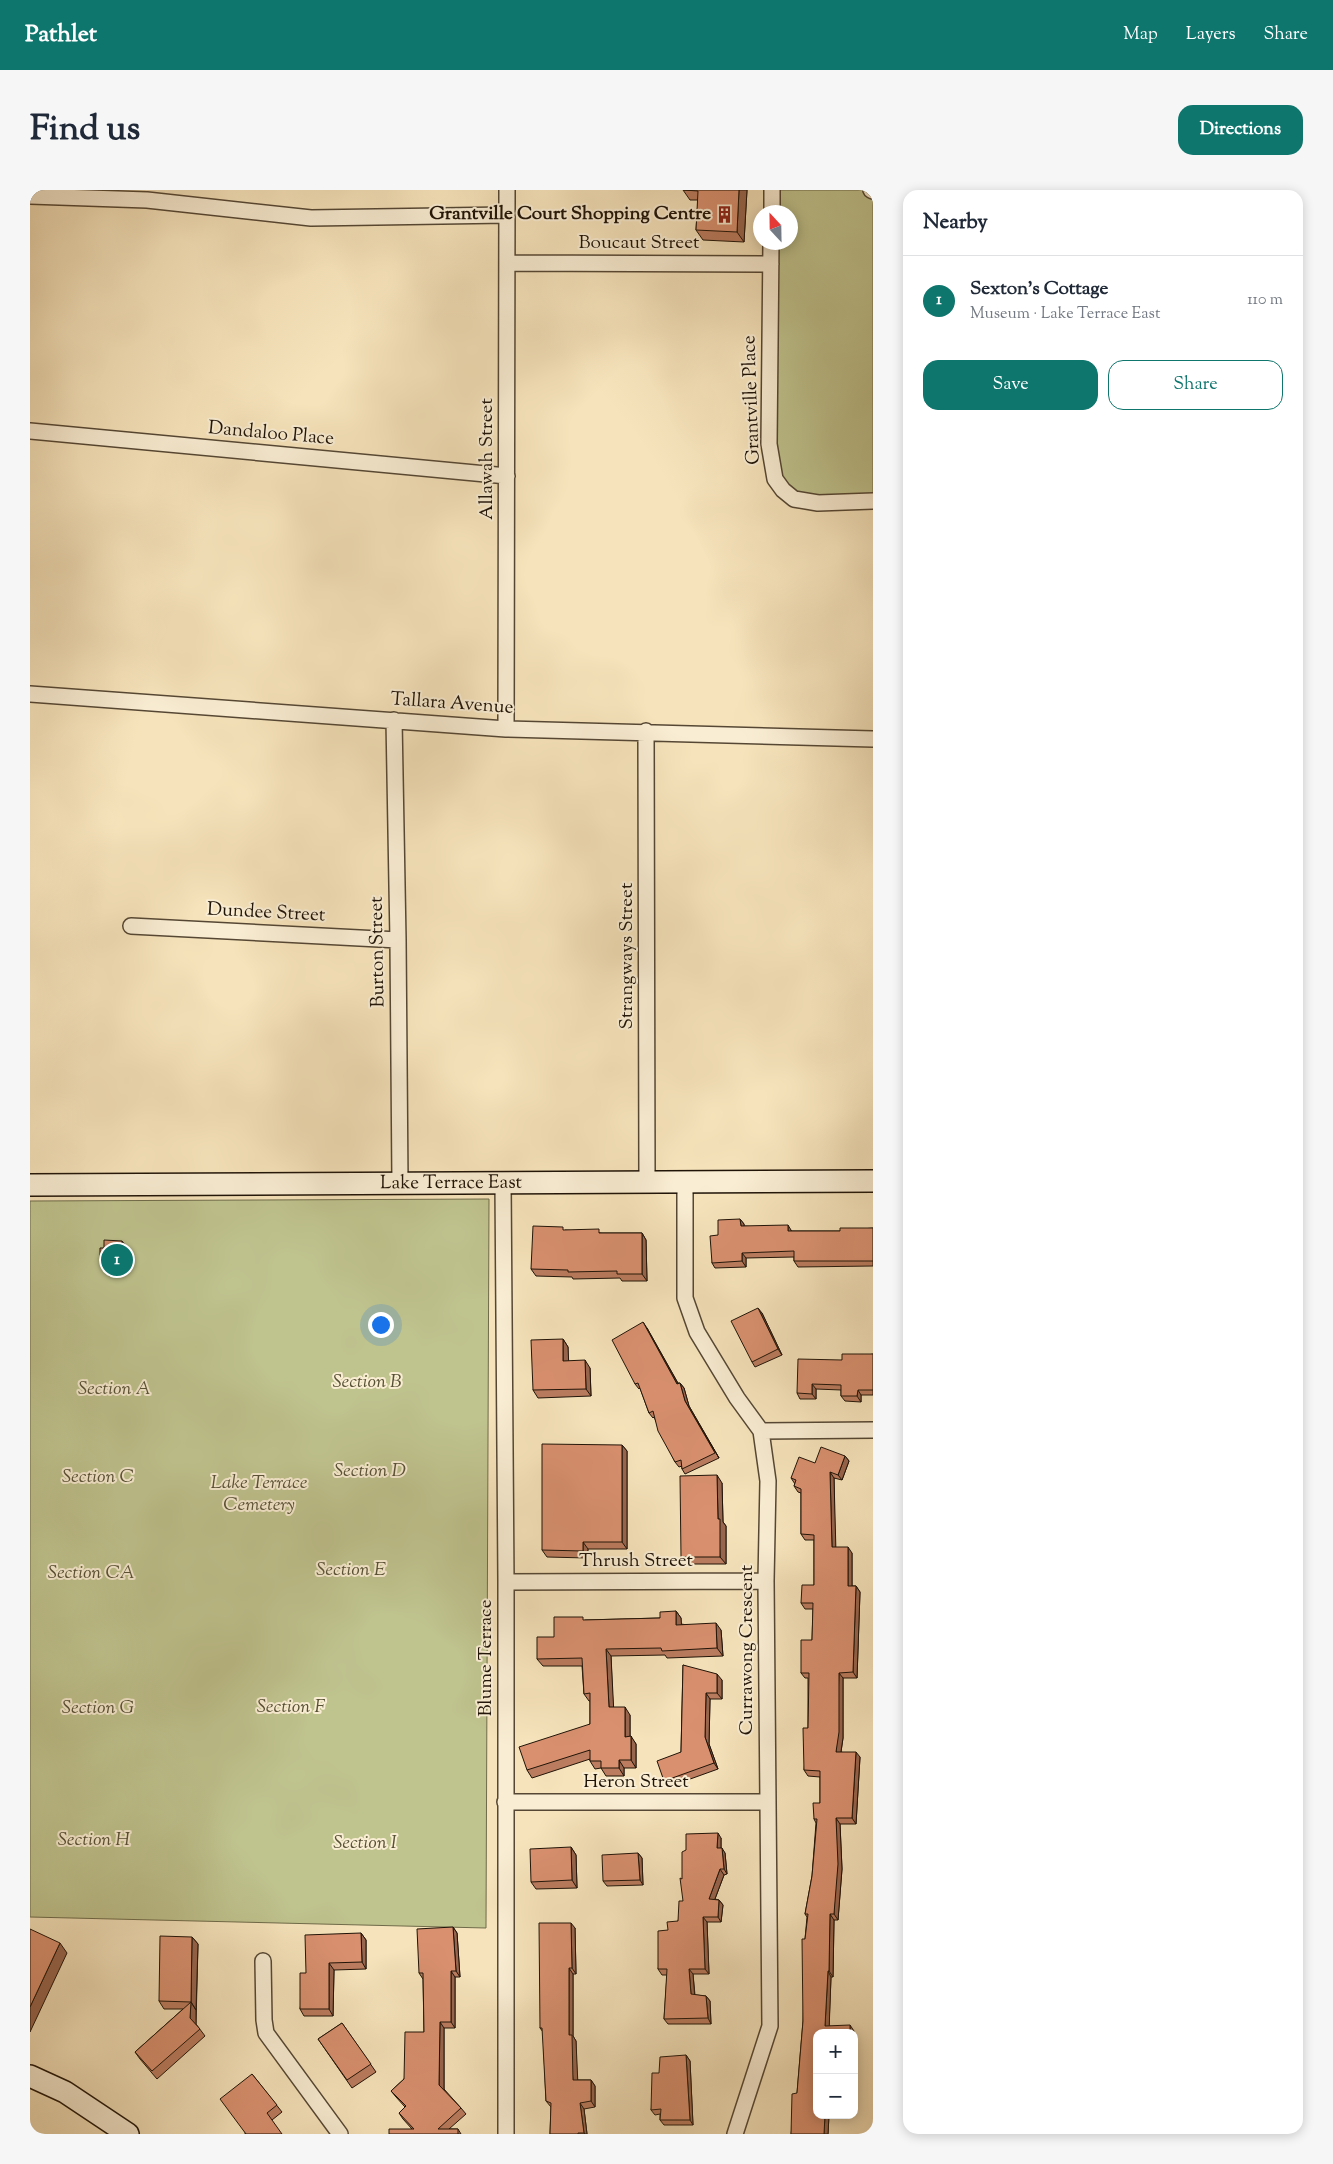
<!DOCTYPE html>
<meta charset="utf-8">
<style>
body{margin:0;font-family:"Sorts Mill Goudy",serif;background:#f6f6f7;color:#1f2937}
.controls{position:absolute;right:15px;bottom:15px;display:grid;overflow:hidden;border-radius:10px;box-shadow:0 2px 12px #0003}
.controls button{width:45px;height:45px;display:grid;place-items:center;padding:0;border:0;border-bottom:1px solid #e0e1e3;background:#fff;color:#1f2937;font:25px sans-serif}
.compass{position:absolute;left:723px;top:15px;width:45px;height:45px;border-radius:50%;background:#fff;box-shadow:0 2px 12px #0003;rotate:338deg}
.you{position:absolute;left:350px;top:1134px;width:18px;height:18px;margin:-12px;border:4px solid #fff;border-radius:50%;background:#1a73e8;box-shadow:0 0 0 8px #1a73e833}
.badge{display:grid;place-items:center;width:32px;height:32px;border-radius:50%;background:#0f766e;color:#fff;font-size:16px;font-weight:700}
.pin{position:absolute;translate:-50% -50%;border:2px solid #fff;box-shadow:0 1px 5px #0006}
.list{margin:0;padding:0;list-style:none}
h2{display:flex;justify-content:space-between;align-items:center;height:65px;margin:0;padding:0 20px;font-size:21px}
h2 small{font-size:16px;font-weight:400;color:#747a83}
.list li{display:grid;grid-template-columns:32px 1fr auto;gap:15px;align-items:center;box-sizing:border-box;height:90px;padding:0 20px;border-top:1px solid #e0e1e3}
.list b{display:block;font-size:19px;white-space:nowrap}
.list p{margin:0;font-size:16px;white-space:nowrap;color:#747a83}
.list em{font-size:16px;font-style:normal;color:#747a83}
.actions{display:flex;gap:10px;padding:15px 20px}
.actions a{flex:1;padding:11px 0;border:1px solid #0f766e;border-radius:15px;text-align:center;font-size:18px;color:#0f766e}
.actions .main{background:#0f766e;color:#fff}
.map{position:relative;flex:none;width:843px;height:1944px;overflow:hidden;border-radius:15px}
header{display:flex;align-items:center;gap:30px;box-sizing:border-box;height:70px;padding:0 25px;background:#0f766e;color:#fff}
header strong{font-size:24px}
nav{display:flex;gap:28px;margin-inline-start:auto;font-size:18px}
.intro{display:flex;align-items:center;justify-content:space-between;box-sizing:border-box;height:120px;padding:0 30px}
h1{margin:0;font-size:35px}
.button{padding:12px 22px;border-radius:15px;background:#0f766e;color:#fff;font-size:18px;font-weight:700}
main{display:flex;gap:30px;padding:0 30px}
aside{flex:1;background:#fff;border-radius:15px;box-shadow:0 2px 12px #0003}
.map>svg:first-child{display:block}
.green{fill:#bfc38e;stroke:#6f6b4a}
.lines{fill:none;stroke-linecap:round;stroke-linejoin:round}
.street-casing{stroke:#554734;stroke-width:18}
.secondary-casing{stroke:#1f1307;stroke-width:24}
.street{stroke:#f9edd3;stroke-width:15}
.secondary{stroke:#f9edd3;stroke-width:21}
.wall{fill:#bb7c5f;stroke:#1f1307}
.shaded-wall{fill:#98654e;stroke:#1f1307}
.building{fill:#d9906f;stroke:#1f1307}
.labels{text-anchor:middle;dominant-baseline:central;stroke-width:4;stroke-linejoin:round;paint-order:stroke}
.poi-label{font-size:19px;font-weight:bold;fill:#1f1307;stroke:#f9edd3;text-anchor:end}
.street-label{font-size:19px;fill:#1f1307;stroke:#f9edd3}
.park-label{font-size:19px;font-style:italic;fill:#575136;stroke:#f9edd3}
</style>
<header>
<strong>Pathlet</strong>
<nav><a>Map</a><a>Layers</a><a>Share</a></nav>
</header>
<div class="intro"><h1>Find us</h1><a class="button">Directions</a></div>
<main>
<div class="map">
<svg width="843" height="1944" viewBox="0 0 843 1944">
<rect width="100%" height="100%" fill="#f6e3bb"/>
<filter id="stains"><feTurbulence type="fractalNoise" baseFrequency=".004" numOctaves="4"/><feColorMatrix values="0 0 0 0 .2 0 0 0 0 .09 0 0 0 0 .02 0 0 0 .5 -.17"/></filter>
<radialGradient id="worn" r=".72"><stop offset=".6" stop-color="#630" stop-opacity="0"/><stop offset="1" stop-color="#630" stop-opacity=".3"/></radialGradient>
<path class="green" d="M746 0H834L843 8V309C817 310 759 317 748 284 745 276 745 266 743 257L745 53 761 52V22H746Z
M459 1009 456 1738 0 1727V1011Z"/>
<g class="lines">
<defs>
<path id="street" d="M841 0 843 1
M0 6 117 10 281 28 477 25
M742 22V0
M741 52 739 254 745 289 753 300 764 309 788 313 843 311
M477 73 741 74
M0 241 477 286
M0 504 476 539 843 549
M364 530 368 750 370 993
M476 539 477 0
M616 541 617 991
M101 736 368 750
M655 991V1108L667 1142 707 1208 731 1241 738 1291 736 1391 740 1836 705 1944
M473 993 476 1392V1944
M731 1241 843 1240
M476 1392 736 1391
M475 1612H737
M233 1771 234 1830 236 1843 310 1944"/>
<g id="secondary">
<path id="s1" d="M0 995 843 991"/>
<path d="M0 1886 35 1902 98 1944"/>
</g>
</defs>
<use href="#street" class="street-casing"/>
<use href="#secondary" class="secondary-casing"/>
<use href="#street" class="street"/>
<use href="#secondary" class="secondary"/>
</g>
<path class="wall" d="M653 0H717L714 52 673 50 666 40 668 10H660Z
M710 1029 714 1034V1036L761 1040V1041H810L843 1038V1076L768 1077 764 1071V1067L716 1068V1077L685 1078 682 1073 688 1045Z
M535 1040 572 1043H612L616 1050 617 1091H592L590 1088 543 1089 542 1087 506 1086 501 1079Z
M96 1056 94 1086H79L76 1081V1078H73L70 1073Z
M732 1123 752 1165 725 1177 722 1172Z
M617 1138 648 1193H650L654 1198 659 1216 689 1268 655 1284 652 1279V1276L649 1277 645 1272 624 1227 623 1228 619 1223 610 1198 609 1199 605 1194Z
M533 1149 538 1157V1171L560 1178 561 1206 508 1208 503 1200Z
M843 1164V1205H831V1212L815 1211 811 1206V1200L786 1199V1209H770L767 1203 812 1170Z
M592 1255 597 1261V1359H558L557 1368 517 1367 512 1360Z
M815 1266 819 1271 812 1290 804 1288 805 1357 822 1363V1396H826L830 1402 827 1488H813V1548L811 1562 830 1567 826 1634H810L812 1679 808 1730H804L803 1787H801L799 1836 824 1841 787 1843V1925H799L798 1944H761L767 1903 773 1831 775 1749 777 1727 775 1724 782 1686 786 1633 784 1629 790 1613V1587L778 1586 774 1580 778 1538V1488H775L771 1483 782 1450 783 1419H775L771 1413 784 1395V1350H775L771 1344V1303L768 1302 764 1296 765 1294 761 1288Z
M692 1293 693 1332 696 1336V1374H657L651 1367Z
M646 1421 651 1428V1434L691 1440 693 1466 637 1468 635 1465 581 1466 583 1517 600 1525V1546L606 1554V1578H594V1586H576L571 1578 565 1579 560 1571V1569L502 1588 497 1580 560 1534V1511H559L554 1504 552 1476H513L507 1469 524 1447 555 1430 630 1428Z
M653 1475 692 1490V1509H680L679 1554 688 1579 638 1597 634 1591 651 1562Z
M691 1648V1658L695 1663 697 1684 694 1685 685 1709 689 1710 693 1715 691 1732H677L679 1784H663L665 1805 676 1806 680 1811 681 1834H638L634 1829 637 1785H632L628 1779 638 1740 648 1731 653 1711Z
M541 1657 546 1665 547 1698 506 1699 501 1692Z
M608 1663 612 1668 613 1695 577 1696 573 1691Z
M423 1737 427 1743 430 1787H425V1838H414V1899L431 1918 436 1924 419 1939H428L431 1944H359L382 1939 373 1929 369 1923 375 1917 366 1907 361 1901 374 1889 394 1842 393 1789 389 1783Z
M545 1738 546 1784H543V1846L546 1851 547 1890H561L565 1896V1917L554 1919 557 1944H520L521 1917 516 1911 513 1842 510 1838Z
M331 1743 336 1750V1779L304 1780 303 1826H274L270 1819 276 1783Z
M162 1747 168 1754 166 1834 175 1846 127 1889 110 1869 105 1862 153 1819H134L129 1811Z
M312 1833 346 1882 322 1898 288 1849Z
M656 1865 660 1871 663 1935H634L630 1930V1924L625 1925 621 1920 629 1883Z
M222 1884 252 1922 242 1930 215 1944Z"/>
<path class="shaded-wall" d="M709 0H717L714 52 707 42Z
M710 1029 714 1034V1041L711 1036Z
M758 1035 761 1040 762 1046 758 1041Z
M612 1043 616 1050 617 1091 612 1084Z
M92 1051 96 1056 94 1086 91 1081Z
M712 1063 716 1068V1077L712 1071Z
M728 1118 732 1123 752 1165 748 1159Z
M613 1132 617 1138 651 1199 647 1194Z
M533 1149 538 1157 539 1179 533 1171Z
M555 1170 560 1178 561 1206 556 1199Z
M650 1193 654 1198 659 1216 689 1268 655 1211Z
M782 1194 786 1199V1209L782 1204Z
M828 1200 831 1205V1212L827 1206Z
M592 1255 597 1261V1359L592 1352Z
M815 1266 819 1271 812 1290 808 1285Z
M800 1282 804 1288 806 1363 802 1357Z
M687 1285 692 1293 693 1332 696 1336V1374L690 1367 688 1329Z
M553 1352 558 1359 557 1368 553 1361Z
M818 1357 822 1363V1402L818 1396Z
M826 1396 830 1402 827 1488 823 1482Z
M646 1421 651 1428 652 1442 646 1435Z
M686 1433 691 1440 693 1466 687 1458Z
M576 1459 581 1466 584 1525 579 1517Z
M809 1483 813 1488V1548L810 1568 806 1562Z
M687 1484 692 1490V1509L687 1503Z
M676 1503 680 1509 679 1554 688 1579 684 1573 675 1547Z
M595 1517 600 1525V1554L595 1547Z
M601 1546 606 1554V1578L601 1570Z
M826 1562 830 1567 826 1634 822 1628Z
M589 1570 594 1578V1586L589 1578Z
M806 1628 810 1634 812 1679 808 1730 804 1724Z
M688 1643 691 1648V1663L687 1658Z
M541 1657 546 1665 547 1698 542 1690Z
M692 1658 695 1663 697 1684 694 1679Z
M608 1663 612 1668 613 1695 610 1690Z
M690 1679 694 1685 683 1714 679 1709Z
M689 1710 693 1715 691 1732 688 1727Z
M800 1724 804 1730 803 1787 799 1781Z
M673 1727 677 1732 679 1784 675 1779Z
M541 1733 545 1738 546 1784 542 1778Z
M423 1737 427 1743 430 1787 426 1781Z
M331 1743 336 1750V1779L332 1772Z
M162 1747 168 1754 166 1820 161 1812Z
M30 1753 37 1763 0 1842V1817Z
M299 1773 304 1780 303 1826 299 1819Z
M539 1778 543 1784V1846L546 1851 548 1896 543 1890 539 1845Z
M659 1779 663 1784 665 1810 661 1804Z
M421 1781 425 1787V1838L421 1832Z
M798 1781 801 1787 799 1842 795 1836Z
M676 1806 680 1811 681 1834 678 1828Z
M161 1812 166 1820V1835L160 1828Z
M410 1832 414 1838V1901L409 1895Z
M820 1835 824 1841V1843H820Z
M656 1865 660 1871 663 1935 660 1930Z
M561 1890 565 1896V1917L561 1911Z
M550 1913 554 1919 557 1944H555L554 1943Z
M795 1925H799L798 1944H794Z"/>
<path class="building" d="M654 0H709L707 42 666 40 668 1Z
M710 1029 711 1036 758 1035V1041H810V1038H843V1071H764V1061L712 1063V1071L682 1073 680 1046 688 1045V1030Z
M503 1036 533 1037V1040L569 1039V1043H612V1084H587V1081L538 1082V1080L501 1079Z
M74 1050 92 1051 91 1081H76V1073H70V1058H74Z
M728 1118 748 1159 722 1172 701 1131Z
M613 1132 647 1194 650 1193 655 1211 685 1263 652 1279 651 1270 645 1272 628 1241 623 1221 619 1223 608 1193 605 1194 582 1150Z
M533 1149V1171L555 1170 556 1199 503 1200 501 1150Z
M812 1164H843V1200H828L827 1206H811V1195L782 1194V1204L767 1203 768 1169 812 1170Z
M512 1254 592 1255V1352H553V1361L512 1360Z
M791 1257 815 1266 808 1285 800 1282 802 1357H818V1396H826L823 1482 809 1483V1542L806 1562H826L822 1628H806L808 1674 804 1724H800L799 1781H798L795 1836 820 1835V1843H787V1925H795L794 1944H761L762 1904 767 1903 773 1831 772 1749H775L778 1724H775L782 1686 787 1629H784L783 1613H790V1581L774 1580 773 1538H778L779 1483H771V1450H782L783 1413H771L772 1395H784V1345L771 1344V1299L764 1296 766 1290 761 1288 769 1267 785 1273Z
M687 1285 688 1329H690V1367H651L650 1286Z
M646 1421V1435L686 1433 687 1458 632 1461 631 1458 576 1459 579 1517H595V1547L601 1546V1570H589V1578H571V1571H560V1560L497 1580 489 1557 560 1534V1503L554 1504 552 1468 507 1469V1447H524V1427H553V1430L630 1428V1422Z
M653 1475 687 1484V1503H676L675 1547 684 1573 634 1591 627 1571 651 1562Z
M688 1643 687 1658H692L694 1679H690L679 1709 689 1710 688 1727H673L675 1779H659L661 1804 676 1806 678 1828 634 1829 637 1779H628V1741L638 1740 637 1732 648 1731 649 1711H653L650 1688 652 1689V1662L656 1660V1644Z
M541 1657 542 1690 501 1692 500 1659Z
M608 1663 610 1690 573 1691 572 1665Z
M509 1733H541L542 1778H539V1845H542L543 1890H561V1911L550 1913 554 1943H548V1944H520L521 1913 516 1911 512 1838H510Z
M423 1737 426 1781H421V1832H410L409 1895 431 1918 408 1939H428V1944H359V1939H384L369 1923 376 1916 361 1901 374 1889 375 1842H394L393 1783H389L387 1739Z
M0 1739 30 1753 0 1817Z
M331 1743 332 1772 299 1773V1819H270V1783H276L275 1745Z
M130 1746 162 1747 161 1812 129 1811Z
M161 1812 160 1828 170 1839 122 1881 105 1862Z
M312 1833 341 1874 317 1890 288 1849Z
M656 1865 660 1930H630L631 1919 621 1920 622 1883H629L630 1867Z
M222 1884 247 1915 237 1923 252 1944H216L190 1909Z"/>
<defs>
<symbol id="building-bare" viewBox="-9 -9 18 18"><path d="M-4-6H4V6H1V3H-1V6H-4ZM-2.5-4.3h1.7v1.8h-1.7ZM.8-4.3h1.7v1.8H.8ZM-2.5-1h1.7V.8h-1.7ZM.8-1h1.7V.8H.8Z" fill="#8f2418" stroke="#f9edd3" stroke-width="2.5" paint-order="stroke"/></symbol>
</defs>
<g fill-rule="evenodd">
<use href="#building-bare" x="682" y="12" width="25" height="25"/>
</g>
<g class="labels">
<g class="poi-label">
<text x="681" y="24">Grantville Court Shopping Centre</text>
</g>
<g class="street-label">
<text x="609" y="53">Boucaut Street</text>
<text transform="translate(722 210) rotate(-92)">Grantville Place</text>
<text transform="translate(241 244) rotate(5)">Dandaloo Place</text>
<text transform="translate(457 269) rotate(-90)">Allawah Street</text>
<text transform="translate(422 514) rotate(4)">Tallara Avenue</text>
<text transform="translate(236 723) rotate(3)">Dundee Street</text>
<text transform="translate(348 762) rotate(-91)">Burton Street</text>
<text transform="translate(597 766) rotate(-90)">Strangways Street</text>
<text stroke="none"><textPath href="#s1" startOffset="421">Lake Terrace East</textPath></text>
<text x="606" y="1371">Thrush Street</text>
<text transform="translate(717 1460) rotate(-90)">Currawong Crescent</text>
<text transform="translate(456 1468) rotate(-90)">Blume Terrace</text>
<text x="606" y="1592">Heron Street</text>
</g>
<g class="park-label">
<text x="337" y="1192">Section B</text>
<text x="84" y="1199">Section A</text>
<text x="340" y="1281">Section D</text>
<text x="68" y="1287">Section C</text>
<text x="229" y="1293">Lake Terrace<tspan x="229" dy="22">Cemetery</tspan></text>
<text x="321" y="1380">Section E</text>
<text x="61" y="1383">Section CA</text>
<text x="261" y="1517">Section F</text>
<text x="68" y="1518">Section G</text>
<text x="64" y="1650">Section H</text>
<text x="335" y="1653">Section I</text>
</g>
</g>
<rect width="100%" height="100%" filter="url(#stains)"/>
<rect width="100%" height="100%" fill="url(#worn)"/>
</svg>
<div class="controls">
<button>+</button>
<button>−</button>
</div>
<svg class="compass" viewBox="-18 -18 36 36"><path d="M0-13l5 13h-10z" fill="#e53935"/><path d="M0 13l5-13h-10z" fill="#747a83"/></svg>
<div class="you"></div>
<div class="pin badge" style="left:87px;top:1070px">1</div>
</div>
<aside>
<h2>Nearby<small></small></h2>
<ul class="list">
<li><span class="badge">1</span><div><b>Sexton's Cottage</b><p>Museum · Lake Terrace East</p></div><em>110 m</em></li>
</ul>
<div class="actions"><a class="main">Save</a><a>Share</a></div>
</aside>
</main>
